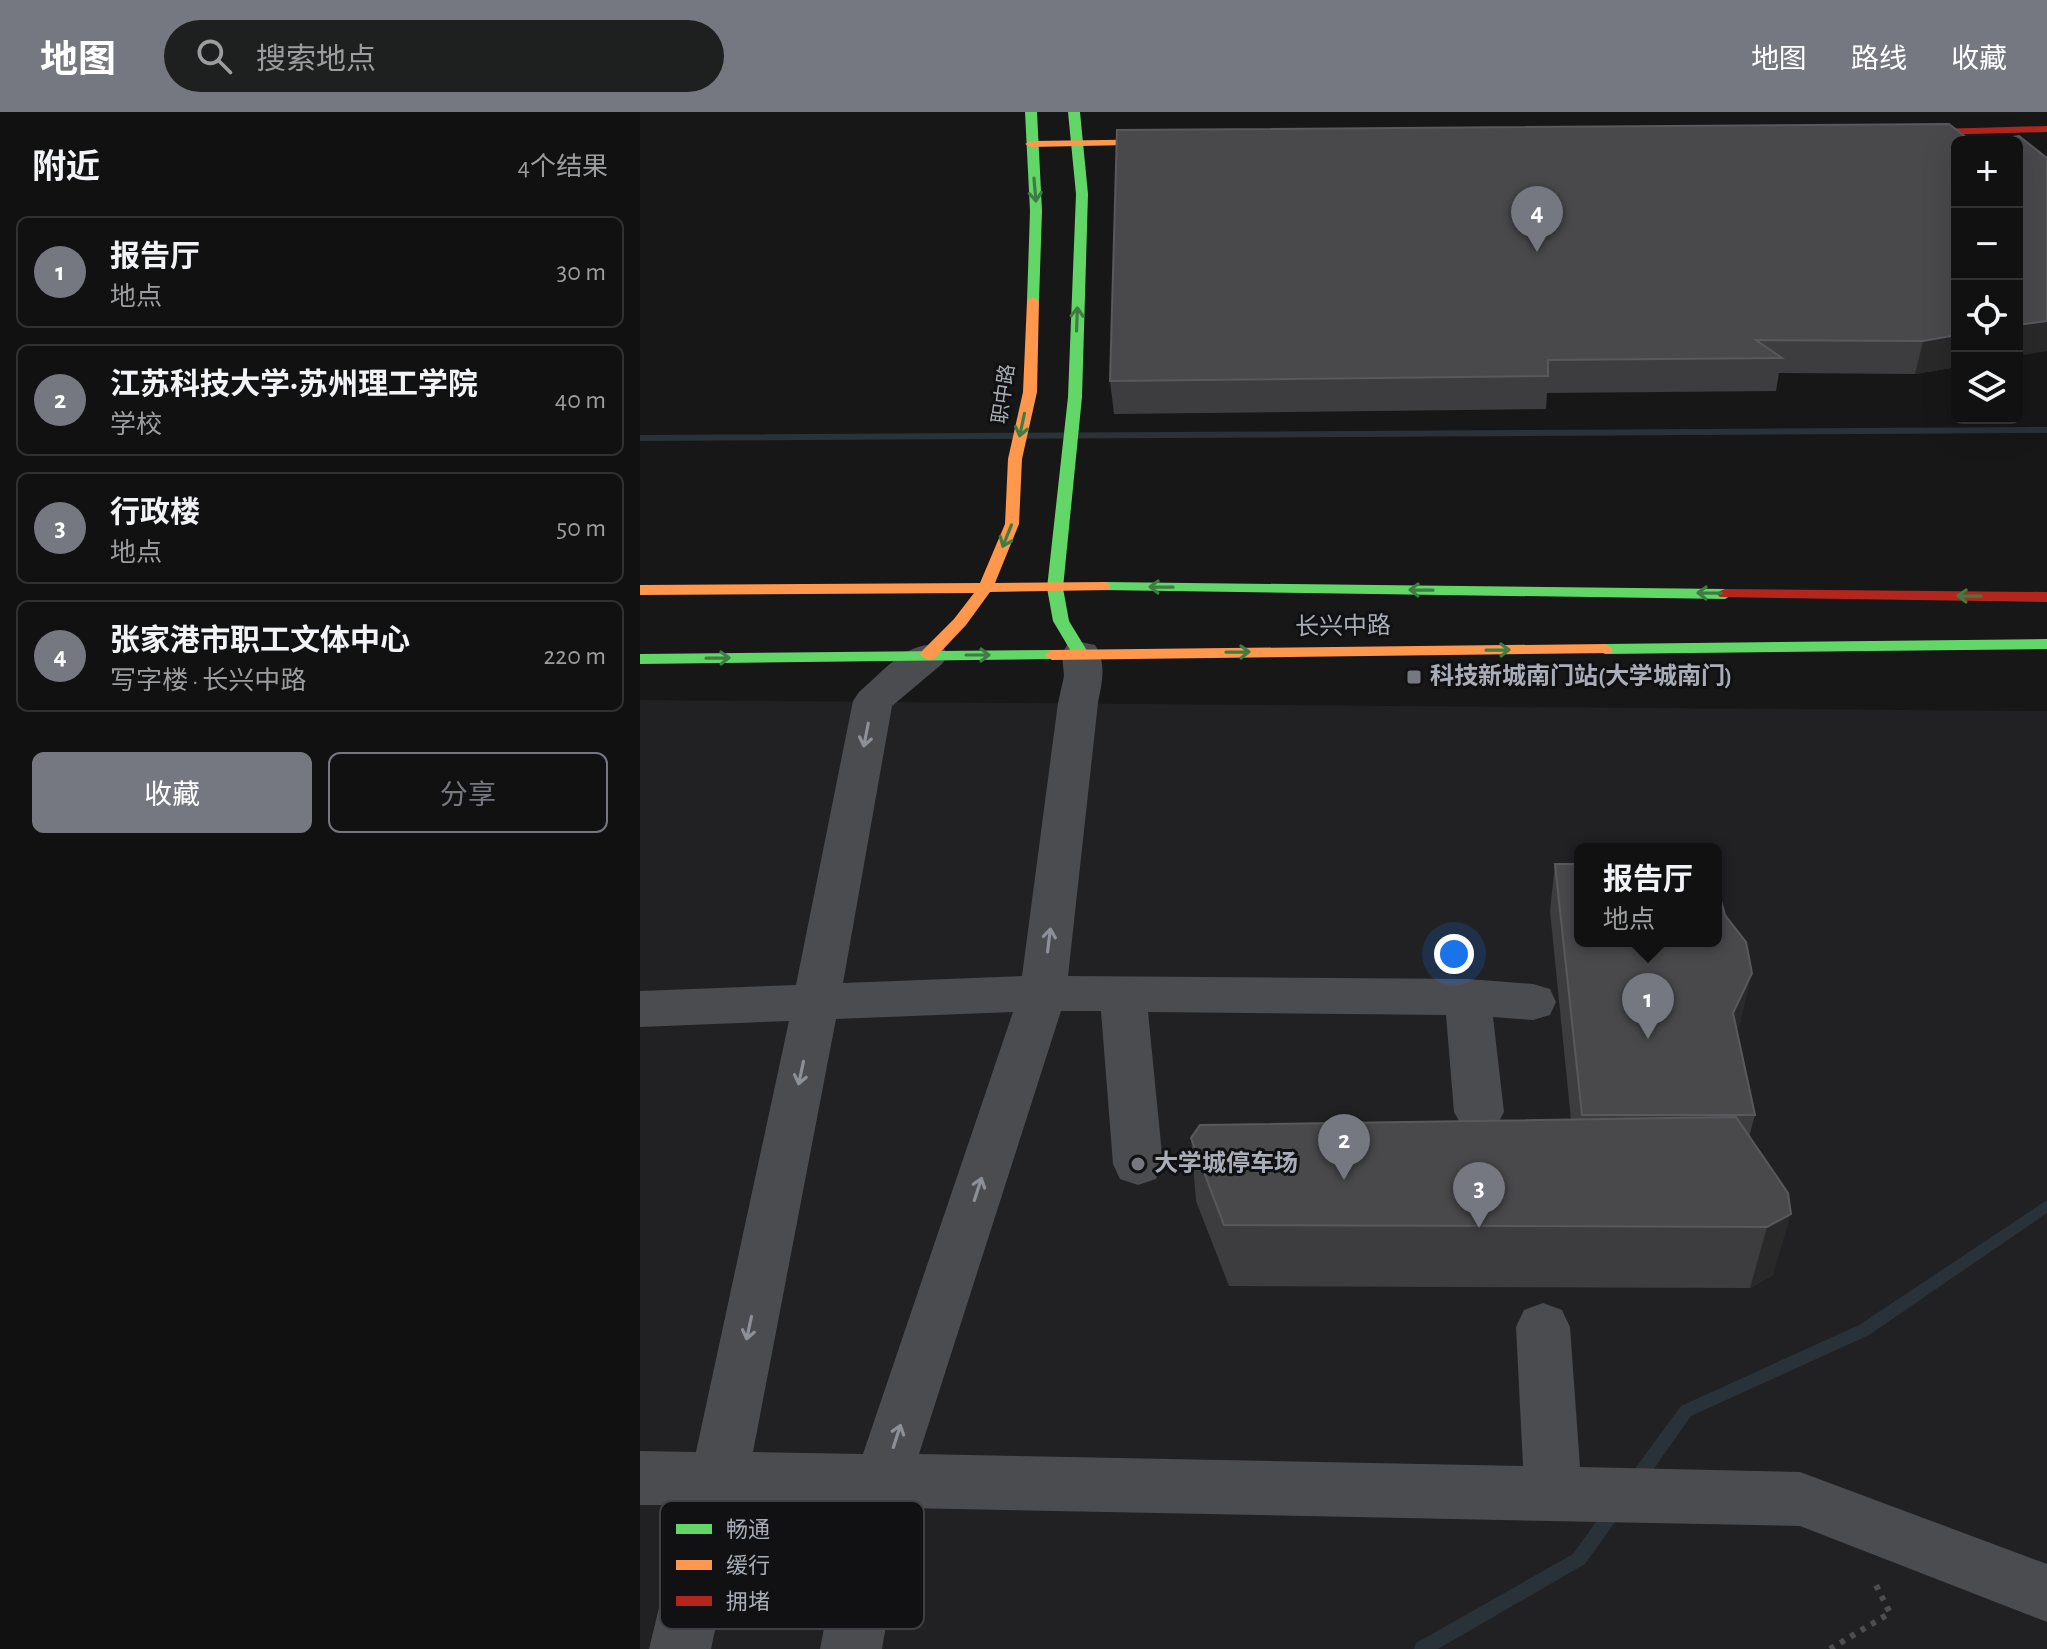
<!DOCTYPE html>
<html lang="zh">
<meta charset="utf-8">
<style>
body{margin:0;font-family:"Alegreya Sans","Noto Sans SC",sans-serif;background:#1e1f1f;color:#f1f3f6}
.controls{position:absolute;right:24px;top:24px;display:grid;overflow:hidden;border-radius:12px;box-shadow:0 8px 32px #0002}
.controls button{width:72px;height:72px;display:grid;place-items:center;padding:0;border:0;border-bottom:2px solid #303131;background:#111;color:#f1f3f6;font:40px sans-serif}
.you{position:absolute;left:814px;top:842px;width:28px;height:28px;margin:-20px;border:6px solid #fff;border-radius:50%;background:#1a73e8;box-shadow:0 0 0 12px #1a73e833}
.badge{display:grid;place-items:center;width:52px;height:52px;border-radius:50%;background:#757880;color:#fff;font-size:26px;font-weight:700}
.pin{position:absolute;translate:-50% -66px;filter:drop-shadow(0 2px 4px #0008)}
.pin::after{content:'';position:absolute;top:42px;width:28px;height:24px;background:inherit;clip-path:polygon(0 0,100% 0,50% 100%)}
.popup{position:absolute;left:934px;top:731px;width:148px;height:104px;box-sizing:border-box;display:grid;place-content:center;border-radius:12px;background:#111;filter:drop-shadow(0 2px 6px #0005);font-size:26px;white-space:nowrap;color:#9c9d9f}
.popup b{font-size:30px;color:#f1f3f6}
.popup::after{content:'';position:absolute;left:50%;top:100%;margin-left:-16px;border:16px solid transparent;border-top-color:#111}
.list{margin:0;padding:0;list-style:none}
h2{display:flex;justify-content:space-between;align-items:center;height:104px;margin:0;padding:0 32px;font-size:34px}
h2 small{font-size:26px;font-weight:400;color:#9c9d9f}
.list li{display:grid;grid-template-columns:52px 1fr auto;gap:24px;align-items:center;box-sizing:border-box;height:112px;margin:0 16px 16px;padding:0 16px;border:2px solid #303131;border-radius:12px}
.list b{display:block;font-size:30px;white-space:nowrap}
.list p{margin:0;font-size:26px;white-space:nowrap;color:#9c9d9f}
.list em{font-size:26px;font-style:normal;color:#9c9d9f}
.actions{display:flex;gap:16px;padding:24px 32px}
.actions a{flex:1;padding:18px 0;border:2px solid #757880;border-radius:12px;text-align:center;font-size:28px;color:#757880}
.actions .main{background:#757880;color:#fff}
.icon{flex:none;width:44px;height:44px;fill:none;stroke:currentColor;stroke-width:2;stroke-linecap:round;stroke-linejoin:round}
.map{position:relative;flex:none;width:1407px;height:1537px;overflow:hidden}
header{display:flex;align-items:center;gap:48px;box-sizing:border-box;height:112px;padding:0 40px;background:#757880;color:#fff}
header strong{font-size:38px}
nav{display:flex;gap:44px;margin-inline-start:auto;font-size:28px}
.search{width:560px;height:72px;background:#1e1f1f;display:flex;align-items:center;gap:20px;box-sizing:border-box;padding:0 28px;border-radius:44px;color:#9c9d9f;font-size:30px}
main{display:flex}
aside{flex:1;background:#111}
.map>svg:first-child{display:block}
.built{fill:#212123;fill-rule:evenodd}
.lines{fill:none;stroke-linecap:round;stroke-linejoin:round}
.stream{fill:#2a3239;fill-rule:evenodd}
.path{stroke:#4d4e52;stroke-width:6;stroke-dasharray:5 7;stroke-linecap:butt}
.street{fill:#4b4c50;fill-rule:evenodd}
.fast{fill:#63d668;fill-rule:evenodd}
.slow{fill:#ff974d;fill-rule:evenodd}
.jam{fill:#b3261e;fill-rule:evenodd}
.wall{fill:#3d3d3f}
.shaded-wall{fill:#29292a}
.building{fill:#49494c;stroke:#58595d;stroke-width:2}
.oneway{stroke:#3e7d42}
.oneway2{stroke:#8c9099}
.poi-dot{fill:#757880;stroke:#111113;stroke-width:3}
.labels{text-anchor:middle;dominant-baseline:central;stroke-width:6;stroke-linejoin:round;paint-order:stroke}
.far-street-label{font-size:20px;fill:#a8adb8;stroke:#111113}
.street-label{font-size:24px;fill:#a8adb8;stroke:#111113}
.poi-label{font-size:24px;font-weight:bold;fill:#a8adb8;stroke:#111113;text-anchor:start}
.key{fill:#111113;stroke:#3e4045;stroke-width:2}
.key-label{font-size:22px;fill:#a8adb8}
</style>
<header>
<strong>地图</strong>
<div class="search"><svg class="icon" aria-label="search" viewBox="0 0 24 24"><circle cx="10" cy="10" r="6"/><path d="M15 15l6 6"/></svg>搜索地点</div>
<nav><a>地图</a><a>路线</a><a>收藏</a></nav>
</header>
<main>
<aside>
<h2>附近<small>4个结果</small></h2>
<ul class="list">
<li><span class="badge">1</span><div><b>报告厅</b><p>地点</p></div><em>30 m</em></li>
<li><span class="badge">2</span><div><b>江苏科技大学•苏州理工学院</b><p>学校</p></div><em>40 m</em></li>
<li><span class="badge">3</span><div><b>行政楼</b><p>地点</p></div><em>50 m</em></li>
<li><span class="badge">4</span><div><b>张家港市职工文体中心</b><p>写字楼 · 长兴中路</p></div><em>220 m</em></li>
</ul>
<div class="actions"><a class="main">收藏</a><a>分享</a></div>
</aside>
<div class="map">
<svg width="1407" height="1537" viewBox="0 0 1407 1537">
<rect width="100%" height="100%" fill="#171717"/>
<path class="built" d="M0 588 1407 599V1537H0ZM940 737H1076V829H940Z"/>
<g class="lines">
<path class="stream" d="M1407 315V321L0 329V323Z
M1407 1088V1101L1229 1223 1051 1304 1003 1372 997 1374 991 1372 989 1367 991 1362 1041 1294 1219 1213Z
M974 1391 980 1393 982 1398 980 1403 945 1452 798 1537H774L776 1531 933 1442 968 1393Z"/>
<path class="path" d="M1190 1537 1250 1501 1233 1467"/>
<path class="street" d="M441 530 455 533C467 552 462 570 458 591L428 864 828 867 893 872 910 877 916 890 910 903 893 908 853 905 864 1000 856 1014 839 1020 822 1014 814 1000 806 903 508 900 523 1052 516 1067 498 1073 480 1067 473 1052 461 899H421L279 1342 883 1354 876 1215 884 1198 903 1191 922 1198 930 1215 940 1355 1160 1360 1407 1452V1510L1160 1414 266 1396 242 1537H180L208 1395 102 1394 71 1537H9L44 1393H0V1339L56 1340 149 909 0 915V879L156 873 213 589 219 580C243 560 269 526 302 534L308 543 302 552 252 594 203 871 382 864 418 591 424 564 422 542 427 533ZM373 900 223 1342 113 1340 196 907Z"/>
<path class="fast" d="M385 0H397L402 99 399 189 393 193 387 189 390 99Z
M428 0H440L448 82 442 285 423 476 429 509 449 542 441 547 435 546 413 509 407 476 428 285 436 82Z
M465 470 1085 477 1093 482 1085 487 460 478V472Z
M1407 527V537L965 542 957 537 965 532Z
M412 538 420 543 418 547 0 552V542Z"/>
<path class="slow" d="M536 27 542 30 540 32 391 35 385 32 391 29Z
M393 185 399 189 397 280 382 347 379 412 355 471 465 470 470 472V478L350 480 326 513 294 547 288 548 280 543 282 539 314 507 334 481 0 483V473L340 471 365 412 368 347 383 280 387 189Z
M965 532 973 537 971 541 412 548 404 543 412 538Z"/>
<path class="jam" d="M1407 14V20L1261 24 1255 21 1261 18Z
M1085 477 1407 480V490L1080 485 1077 482 1080 479Z"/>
</g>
<path class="wall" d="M1317 30V255L1275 262 1139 261 1136 279 907 281 906 297 474 302 470 269Z
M915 752 1101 908 1097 917 1115 1003 1109 1025 1148 1081 1133 1163 1110 1176 589 1174 556 1089 551 1026 931 1008 910 799Z"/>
<path class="shaded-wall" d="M1407 209V239L1377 244V213Z
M1317 223V255L1275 262 1283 229Z
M1112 861 1101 908 1083 947 1093 901Z
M1151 1102 1133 1163 1110 1176 1127 1115Z"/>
<path class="building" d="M1309 12 1332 30H1317V223L1283 229 1116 228 1142 246 908 248V264L470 269 477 18Z
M1379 24 1407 46V209L1377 213V30H1340Z
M915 752H940V829H1076V771L1085 803 1106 830 1112 861 1093 901 1115 1003H942Z
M1096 1005 1148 1081 1151 1102 1127 1115 584 1113 551 1026 560 1013Z"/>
<defs><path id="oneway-shaft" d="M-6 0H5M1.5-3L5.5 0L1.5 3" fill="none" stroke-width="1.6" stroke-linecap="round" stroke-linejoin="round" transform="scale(2)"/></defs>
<g class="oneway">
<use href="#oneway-shaft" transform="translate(395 78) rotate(85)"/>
<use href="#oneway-shaft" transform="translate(437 207) rotate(-88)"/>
<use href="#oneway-shaft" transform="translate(382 313) rotate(102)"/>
<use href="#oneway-shaft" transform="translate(367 424) rotate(112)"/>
<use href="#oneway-shaft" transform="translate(521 475) rotate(-179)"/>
<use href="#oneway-shaft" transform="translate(781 478) rotate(-179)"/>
<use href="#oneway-shaft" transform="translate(1069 481) rotate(-179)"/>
<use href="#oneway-shaft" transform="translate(1329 484) rotate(-179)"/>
<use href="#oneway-shaft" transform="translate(858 538) rotate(-1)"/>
<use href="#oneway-shaft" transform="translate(598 540) rotate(-1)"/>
<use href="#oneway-shaft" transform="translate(338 543)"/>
<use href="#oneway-shaft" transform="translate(78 546) rotate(-1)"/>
</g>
<g class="oneway2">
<use href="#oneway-shaft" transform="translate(226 623) rotate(101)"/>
<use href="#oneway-shaft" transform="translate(409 828) rotate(-83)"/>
<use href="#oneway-shaft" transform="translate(161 961) rotate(102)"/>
<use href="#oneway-shaft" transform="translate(338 1077) rotate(-72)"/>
<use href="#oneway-shaft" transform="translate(109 1216) rotate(102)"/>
<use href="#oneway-shaft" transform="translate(257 1324) rotate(-72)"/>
</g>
<g class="poi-dot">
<rect x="766" y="557" width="16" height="16" rx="4"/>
<circle cx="498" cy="1052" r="8"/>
</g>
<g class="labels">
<g class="far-street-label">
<text transform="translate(364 282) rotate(-82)">职中路</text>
</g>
<g class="street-label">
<text transform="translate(703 515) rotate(-1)">长兴中路</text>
</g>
<g class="poi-label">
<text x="790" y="565">科技新城南门站(大学城南门)</text>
<text x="514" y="1052">大学城停车场</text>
</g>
</g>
<rect x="20" y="1389" width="264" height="128" rx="12" class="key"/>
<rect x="36" y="1412" width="36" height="10" fill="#63d668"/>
<rect x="36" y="1448" width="36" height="10" fill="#ff974d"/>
<rect x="36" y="1484" width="36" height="10" fill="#b3261e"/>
<g class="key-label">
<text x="86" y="1425">畅通</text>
<text x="86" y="1461">缓行</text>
<text x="86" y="1497">拥堵</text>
</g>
</svg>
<div class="controls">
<button>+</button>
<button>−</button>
<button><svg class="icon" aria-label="locate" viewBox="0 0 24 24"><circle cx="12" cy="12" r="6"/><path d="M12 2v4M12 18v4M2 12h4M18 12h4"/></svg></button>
<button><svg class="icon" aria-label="layers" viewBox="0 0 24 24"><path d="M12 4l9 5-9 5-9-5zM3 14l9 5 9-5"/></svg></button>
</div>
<div class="you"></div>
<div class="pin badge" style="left:1008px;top:927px">1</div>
<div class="popup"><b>报告厅</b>地点</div>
<div class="pin badge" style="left:704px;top:1068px">2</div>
<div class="pin badge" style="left:839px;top:1116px">3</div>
<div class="pin badge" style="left:897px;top:140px">4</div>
</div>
</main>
